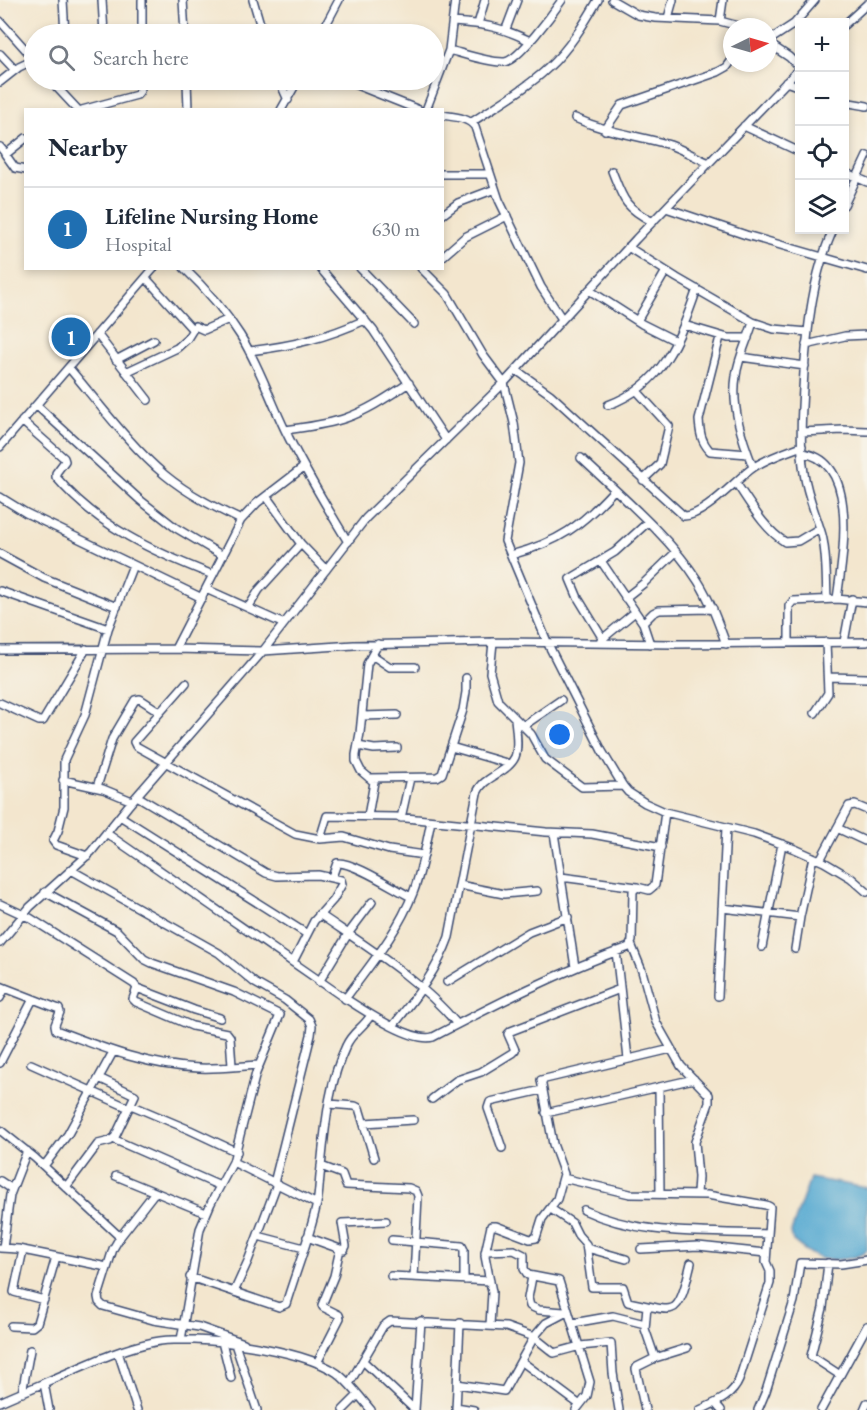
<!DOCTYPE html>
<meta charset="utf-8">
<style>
body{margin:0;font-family:"EB Garamond",serif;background:#f6f6f7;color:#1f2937}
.controls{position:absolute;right:18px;top:18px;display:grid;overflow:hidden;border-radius:0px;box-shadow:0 3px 9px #0003}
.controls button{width:54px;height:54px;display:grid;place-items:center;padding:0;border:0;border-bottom:2px solid #e0e1e3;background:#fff;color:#1f2937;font:30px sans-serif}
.compass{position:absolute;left:723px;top:18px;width:54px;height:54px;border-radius:50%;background:#fff;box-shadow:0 3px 9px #0003;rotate:85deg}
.you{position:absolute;left:560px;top:735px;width:21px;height:21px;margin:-15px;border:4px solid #fff;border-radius:50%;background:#1a73e8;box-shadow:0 0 0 9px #1a73e833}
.badge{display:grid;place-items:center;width:39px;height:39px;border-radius:50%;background:#1f6fb2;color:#fff;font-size:20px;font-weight:700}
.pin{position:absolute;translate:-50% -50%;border:3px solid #fff;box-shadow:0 2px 6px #0006}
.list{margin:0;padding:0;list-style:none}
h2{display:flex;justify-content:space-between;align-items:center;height:78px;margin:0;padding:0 24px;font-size:26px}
h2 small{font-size:20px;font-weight:400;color:#747a83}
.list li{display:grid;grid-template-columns:39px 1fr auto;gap:18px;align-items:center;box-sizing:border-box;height:84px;padding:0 24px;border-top:2px solid #e0e1e3}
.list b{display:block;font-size:22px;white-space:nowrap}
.list p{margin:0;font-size:20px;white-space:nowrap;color:#747a83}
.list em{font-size:20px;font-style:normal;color:#747a83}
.icon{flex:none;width:33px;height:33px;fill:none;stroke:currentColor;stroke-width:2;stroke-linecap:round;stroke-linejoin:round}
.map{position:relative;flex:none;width:867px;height:1410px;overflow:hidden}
.search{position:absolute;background:#fff;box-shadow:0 3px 9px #0003;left:24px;top:24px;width:420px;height:66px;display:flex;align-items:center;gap:15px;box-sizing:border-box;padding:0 21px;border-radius:33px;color:#747a83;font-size:22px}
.panel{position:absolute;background:#fff;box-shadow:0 3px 9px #0003;left:24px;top:108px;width:420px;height:162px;border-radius:0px}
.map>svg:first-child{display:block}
.water{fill:#55a9d1;stroke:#386c98;stroke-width:1.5}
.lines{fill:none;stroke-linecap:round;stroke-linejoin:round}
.minor-casing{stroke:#3b4a6f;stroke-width:10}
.minor{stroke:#fff;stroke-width:7}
</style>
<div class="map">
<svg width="867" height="1410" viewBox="0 0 867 1410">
<rect width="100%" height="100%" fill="#f7f3e8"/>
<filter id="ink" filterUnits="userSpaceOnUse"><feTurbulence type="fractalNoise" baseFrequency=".0167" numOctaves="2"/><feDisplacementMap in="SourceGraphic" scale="12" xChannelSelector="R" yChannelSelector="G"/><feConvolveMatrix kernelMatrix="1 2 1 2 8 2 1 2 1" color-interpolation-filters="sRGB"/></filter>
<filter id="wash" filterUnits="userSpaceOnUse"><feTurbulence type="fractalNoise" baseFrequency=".008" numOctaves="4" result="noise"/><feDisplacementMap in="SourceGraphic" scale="24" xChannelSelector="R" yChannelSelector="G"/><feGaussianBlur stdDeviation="1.35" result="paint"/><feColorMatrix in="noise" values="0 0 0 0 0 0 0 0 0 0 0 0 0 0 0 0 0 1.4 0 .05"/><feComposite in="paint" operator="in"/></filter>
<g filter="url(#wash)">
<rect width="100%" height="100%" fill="#f3e6ce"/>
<path class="water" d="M810 1178 867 1188V1250C858 1260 829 1262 817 1257 808 1254 800 1246 793 1241L791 1232Z"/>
</g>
<g filter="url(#ink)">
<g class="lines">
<defs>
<path id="minor" d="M63 0 65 34
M102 0 104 34
M142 0V34
M183 0 185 34
M253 0 263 34
M612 0 638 15 655 18 720 21 742 27
M668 18 673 0
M0 21 34 59
M720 21 723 0
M453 22C485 24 501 27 530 41
M478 24 485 0
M844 25 867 4
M506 29 517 0
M321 34 339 0
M768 41 794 24 815 0
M768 43 789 57 800 68
M449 50C464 54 489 63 505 62 519 60 553 13 562 0
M0 54 15 70
M50 80 78 110
M187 80 188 110
M279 80 288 100
M344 80 419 110
M0 82 19 67 34 60
M786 82 800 87
M844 102 867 106
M82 110 137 95 140 91 138 80
M281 110 298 80
M426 110 449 50 455 0
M442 115C454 117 468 117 475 127L499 200 541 287 562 319
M575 118C608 133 637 135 670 145 683 150 696 157 709 163
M472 122C497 105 526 89 548 68 569 49 584 24 598 0
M744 126 800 152
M605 130 622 105 718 72 727 67 732 60
M0 147 6 154 26 138
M5 154 15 168 26 170
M612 171C623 199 624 207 653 222
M844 172 867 182
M442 174H490
M844 205 867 156
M666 208 746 235 867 270
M442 215 458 203 495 189
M628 247 677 278 753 322 774 329 808 332
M442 257 465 237 507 216
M184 268C205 288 225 311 240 335 259 365 270 399 285 430 304 469 326 506 348 542
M320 268 373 330 446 440
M360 268 414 324
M421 268 447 294 483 355 504 383 514 423 519 463 505 541 548 644 602 751 623 786 628 792 645 803 665 812 754 834 795 849 824 862 851 878 867 892
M146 278 192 329
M589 290 642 324 676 341
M637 321 666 271
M753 322C748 340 738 358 736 376 731 407 742 439 753 467
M684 325 728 338H748
M97 334 148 400
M720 337 699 420C700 433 701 441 710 451L748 454
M806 345 845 336 867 335
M249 351C292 346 326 338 365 320
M741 357 805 366
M116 360 154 340
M69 368C97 401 131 447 165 475 188 494 214 507 241 520
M516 370 550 394 684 516C705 516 737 478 754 467 768 458 786 452 802 446
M126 372 177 348 187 339 195 326 204 330 229 319
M637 391 669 426 660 464 643 480
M36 405 140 500 176 528 223 556
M608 405C663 385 679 341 697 289
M22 421 64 458 65 461 56 473V477C98 527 154 552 213 575
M285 430C306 427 326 425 346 418 369 410 389 396 409 383
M802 432 843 430 867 431
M0 447 154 268
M802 453C861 460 842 560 837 599
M581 458C619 494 670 537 698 581 710 600 718 622 726 644
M736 483C750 503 764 529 785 542L798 541 820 528
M266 496 301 544 326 570
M0 497 26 513 202 598
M0 554 44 578 117 607
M511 555C559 542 581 526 614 490
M601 561 643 623 650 644
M206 589 284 624
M0 591 108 629
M625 598 644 583 676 552
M827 599C826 578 827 555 822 535 816 514 807 495 804 473 799 440 802 406 804 372 808 324 813 274 833 230
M248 608 259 590 301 544
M643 623 653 613 659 610 713 609
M603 639 578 598 570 579 615 552 647 523
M601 640 635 612
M493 642 490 673 498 701 531 734 545 759 582 787 623 786
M844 642 852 599
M789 643V606L793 601 837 599 867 602
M175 649 241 520 257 503 304 467
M0 650 175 649 263 651 354 645 493 642 674 644 867 642
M372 655 390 667H415
M828 677 867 678
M186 683 134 742 136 746 295 834 320 839 344 837 389 850 424 855
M0 703 39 721H43L86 649
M815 713 828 693 826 642
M362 716 397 715
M523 726 561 700
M358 746 374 749 397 748
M451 747 510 764
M369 778 437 777 442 774 463 710 466 692V678
M63 780 103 789 132 801
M97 787 112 739 135 700 140 699 160 712
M137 796 266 873 277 876 318 875 341 880 342 884 333 900 314 921 293 962
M120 816 307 934
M368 816 374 782 361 771 356 761V755L360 733 367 664 378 644
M401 818 410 778
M837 828 867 842
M106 833 343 997C362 1009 411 1043 433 1037 496 1004 561 971 629 947L632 941 633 891 637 887 649 890 655 885 665 812
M554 833 575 967
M320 839 327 816 396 817 546 832 592 834 661 847
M87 856 56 845 53 841 58 831 64 807V760L85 715 108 629 133 565
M820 860 849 806 855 805 867 810
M71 870 219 953 255 983 285 1000 309 1019 312 1026 311 1035 274 1183
M332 877 337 863C352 861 395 889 411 897
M561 877 637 887
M459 885 504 894 537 891
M45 892 117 931 144 959 152 963 234 992 280 1015 256 1073 233 1162 211 1203 200 1229 181 1340
M0 904 30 918 134 984 137 988 133 999 136 1002 192 1026 227 1033 230 1037 232 1066
M722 908 800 917 813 857
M319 914C367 947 420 979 457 1024
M0 943 30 907 91 852 128 806 263 651 366 518 504 383 636 239 800 68
M631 944 642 971 656 1022 681 1066 709 1095V1103L695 1142 698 1177 697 1194
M762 947 782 844
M795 949 800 917
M616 951 628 1059
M319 982 348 934 372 902
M447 982 529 932 568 917
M0 986 59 1009 60 1012 55 1025 56 1030C103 1048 148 1066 199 1068 218 1069 239 1066 259 1065
M137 988 194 1010 220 1018
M718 996 726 827
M0 998 5 988
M345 999C370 965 398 932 413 893 422 870 426 845 431 821
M393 1026C415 998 437 971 449 937L477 793C483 776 507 774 515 757 519 747 516 730 515 719
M0 1063 33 999
M31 1064 129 1108
M659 1087 660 1194
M432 1099 457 1080 481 1072 512 1053 515 1050 508 1034 511 1031 620 989
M329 1104 355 1106 359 1108 374 1158
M131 1105 190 1130 237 1152
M546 1113 694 1079
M364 1123 413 1120
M0 1130 35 1158 120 1237 113 1249 98 1297 99 1302 103 1306 153 1320 199 1327 244 1343
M113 1139 220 1186
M502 1148 488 1108 490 1102 542 1090
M233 1162 317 1204
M44 1166 68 1134 113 1052
M321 1166 342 1174 346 1185 409 1188 416 1191 418 1196 414 1277
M116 1176 206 1213
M563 1178 630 1194 707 1195 766 1205 770 1207 766 1262 770 1271V1283L739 1380C732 1397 715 1403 700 1410
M0 1181 12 1189
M66 1187 98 1144 110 1141 115 1137 135 1095 99 1078
M551 1209 572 1223 578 1235 586 1244 592 1287H623L628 1302 647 1306 645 1329 655 1358 637 1367 636 1369 645 1410
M584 1210C641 1237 706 1231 768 1234
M258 1236 304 1248
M120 1237 155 1192
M307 1237 340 1249
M392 1240 462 1246 464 1250V1280
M0 1248 18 1249 107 1267
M3 1248 10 1195 27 1151
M587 1248 626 1259
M641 1249 698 1246 766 1253
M23 1250 14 1292 44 1300
M485 1253 491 1226H496L530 1239 536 1238 542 1219 557 1199 564 1174 553 1144 541 1080 671 1049
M828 1263 823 1308 811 1356 840 1375
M391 1276 490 1281
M190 1277 279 1307 286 1304C296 1271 310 1237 317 1203 319 1194 319 1185 320 1176 325 1133 327 1086 346 1046 352 1032 363 1028 371 1015
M532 1277 528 1298 530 1306 539 1310 564 1312
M234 1292 248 1261 277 1184
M647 1306C655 1307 666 1311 672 1308 683 1305 688 1273 691 1263
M573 1323 613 1316 645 1324
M490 1325 492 1292 485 1256 486 1251 514 1250 524 1255V1269L528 1275 559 1281 590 1382 587 1396 576 1410
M11 1326 32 1327 37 1323 56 1257
M222 1342 231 1378
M235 1344 257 1410
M118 1352 137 1410
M655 1358 687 1348
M363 1361 415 1410
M521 1361 580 1405
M317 1363 340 1318 339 1315 323 1307 322 1305 334 1276 340 1249 344 1250 346 1246 342 1223 386 1221
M44 1383 49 1410
M349 1384 383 1326 390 1321 506 1327 534 1337 554 1353 580 1346 611 1343 613 1373 619 1410
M457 1384 504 1391 534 1337 546 1323 567 1312
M22 1393 30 1350
M0 1402C15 1395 31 1389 46 1382 82 1367 115 1350 154 1342 194 1334 304 1349 337 1373 350 1383 360 1397 371 1410
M715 1403 721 1410
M456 1407 474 1410
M343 1410 358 1395
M415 1410 421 1321
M456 1410 460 1323
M758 1410 766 1391 794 1301 800 1263 841 1264 867 1260
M821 1410 867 1326
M864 1410 867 1403"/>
</defs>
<use href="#minor" class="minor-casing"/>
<use href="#minor" class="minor"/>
</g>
</g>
</svg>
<div class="controls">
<button>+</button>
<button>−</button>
<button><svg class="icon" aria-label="locate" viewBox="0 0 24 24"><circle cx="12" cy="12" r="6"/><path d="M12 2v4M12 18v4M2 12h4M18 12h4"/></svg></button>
<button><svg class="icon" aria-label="layers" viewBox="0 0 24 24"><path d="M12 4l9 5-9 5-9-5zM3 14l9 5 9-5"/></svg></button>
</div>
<svg class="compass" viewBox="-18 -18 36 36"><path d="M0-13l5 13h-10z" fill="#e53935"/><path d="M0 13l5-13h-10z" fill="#747a83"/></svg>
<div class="you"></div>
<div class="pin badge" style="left:71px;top:337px">1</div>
<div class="search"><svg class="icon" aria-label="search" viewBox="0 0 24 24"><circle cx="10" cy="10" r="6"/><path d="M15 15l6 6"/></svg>Search here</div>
<section class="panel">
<h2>Nearby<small></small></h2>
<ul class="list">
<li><span class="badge">1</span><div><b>Lifeline Nursing Home</b><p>Hospital</p></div><em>630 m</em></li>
</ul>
</section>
</div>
